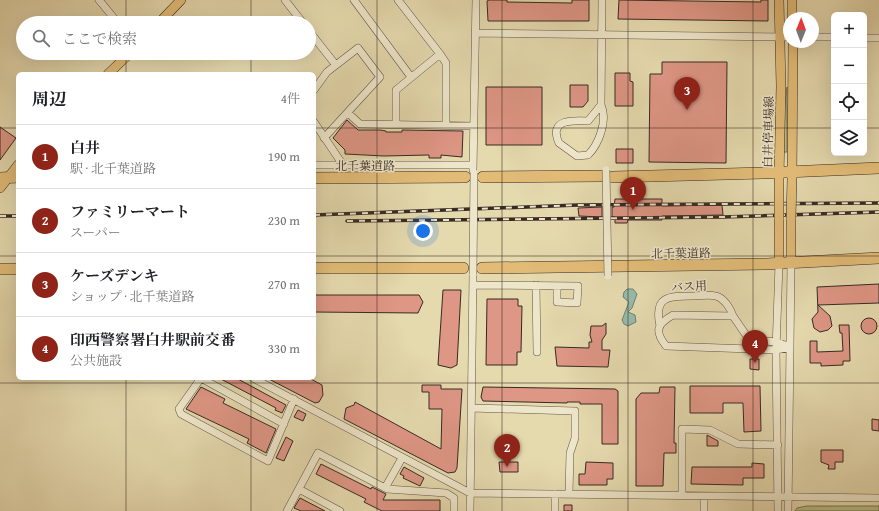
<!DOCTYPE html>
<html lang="ja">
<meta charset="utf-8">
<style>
body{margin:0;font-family:"Gentium Book Plus","Noto Serif JP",serif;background:#f2f2f2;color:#202124}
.controls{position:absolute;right:12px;top:12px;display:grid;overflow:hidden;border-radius:6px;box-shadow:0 4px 16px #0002}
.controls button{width:36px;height:36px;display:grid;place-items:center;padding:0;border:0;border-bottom:1px solid #e0e0e0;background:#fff;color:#202124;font:20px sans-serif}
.compass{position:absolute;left:783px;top:12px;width:36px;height:36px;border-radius:50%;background:#fff;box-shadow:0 4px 16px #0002;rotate:1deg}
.you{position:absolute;left:423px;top:231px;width:14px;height:14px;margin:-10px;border:3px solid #fff;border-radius:50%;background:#1a73e8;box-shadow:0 0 0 6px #1a73e833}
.badge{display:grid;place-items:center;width:26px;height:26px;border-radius:50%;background:#8f2418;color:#fff;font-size:13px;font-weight:700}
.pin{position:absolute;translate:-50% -33px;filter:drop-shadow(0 1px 2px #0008)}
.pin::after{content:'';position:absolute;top:21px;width:14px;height:12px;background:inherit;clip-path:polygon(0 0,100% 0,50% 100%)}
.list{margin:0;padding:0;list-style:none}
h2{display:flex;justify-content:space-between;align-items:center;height:52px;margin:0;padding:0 16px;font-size:17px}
h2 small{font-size:13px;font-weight:400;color:#757577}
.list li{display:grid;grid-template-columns:26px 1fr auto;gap:12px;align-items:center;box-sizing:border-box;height:64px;padding:0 16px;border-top:1px solid #e0e0e0}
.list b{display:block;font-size:15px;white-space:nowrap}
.list p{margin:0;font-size:13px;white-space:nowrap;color:#757577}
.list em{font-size:13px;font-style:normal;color:#757577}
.icon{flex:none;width:22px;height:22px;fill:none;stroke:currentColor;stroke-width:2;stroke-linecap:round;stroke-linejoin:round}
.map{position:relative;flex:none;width:879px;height:511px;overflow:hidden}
.search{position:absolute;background:#fff;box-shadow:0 4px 16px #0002;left:16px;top:16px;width:300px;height:44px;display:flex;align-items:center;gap:10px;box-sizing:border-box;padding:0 14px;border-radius:22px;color:#757577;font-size:15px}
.panel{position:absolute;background:#fff;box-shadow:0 4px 16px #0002;left:16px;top:72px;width:300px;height:308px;border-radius:6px}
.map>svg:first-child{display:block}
.green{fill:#b8be88;stroke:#787456}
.water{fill:#96baa9;stroke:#708073}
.building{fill:#de9685;stroke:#372a23}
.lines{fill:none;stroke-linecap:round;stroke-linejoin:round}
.minor-casing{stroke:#625646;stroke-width:8}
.major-casing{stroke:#372a23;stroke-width:10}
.highway-casing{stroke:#372a23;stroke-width:12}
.minor{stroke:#eee6ca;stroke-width:7}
.major{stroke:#e2bc77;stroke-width:9}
.highway{stroke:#e2bc77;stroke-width:11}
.rail-casing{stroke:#372a23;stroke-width:3.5}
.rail{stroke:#eee6ca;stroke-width:2;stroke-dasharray:6;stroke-linecap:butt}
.minor-bridge-casing{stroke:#625646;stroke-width:8;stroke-linecap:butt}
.major-bridge-casing{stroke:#372a23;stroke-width:10;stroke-linecap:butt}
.minor-bridge{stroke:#eee6ca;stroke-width:7}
.major-bridge{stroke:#e2bc77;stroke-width:9}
.grid{fill:none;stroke:#372a23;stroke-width:1;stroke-opacity:0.55}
.labels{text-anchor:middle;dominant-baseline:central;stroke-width:3;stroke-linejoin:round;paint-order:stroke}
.street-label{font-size:12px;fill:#372a23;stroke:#eee6ca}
</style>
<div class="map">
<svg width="879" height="511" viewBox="0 0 879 511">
<rect width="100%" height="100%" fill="#e5d9ae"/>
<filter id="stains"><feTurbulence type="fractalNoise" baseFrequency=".005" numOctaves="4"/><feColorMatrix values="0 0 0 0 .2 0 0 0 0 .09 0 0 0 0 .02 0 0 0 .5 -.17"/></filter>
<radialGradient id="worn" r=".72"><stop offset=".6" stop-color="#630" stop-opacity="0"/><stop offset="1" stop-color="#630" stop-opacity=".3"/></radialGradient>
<path class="green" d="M787 87V152H782V127Z
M807 506H879V511H795L797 508Z"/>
<path class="water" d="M627 289H633L637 294 632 308 628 312 635 315 636 322 628 326 624 324 622 320 629 302 623 297 624 292Z"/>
<path class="building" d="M489 0H507V2L572 3V0H589V21H488L487 1Z
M619 0 761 2V0H768V21L618 19Z
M662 62H727L726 163 649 162 650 74H662Z
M615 73H630V81L633 82V106H615Z
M570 85H588V101L583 107H570Z
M486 87H542V145H486Z
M347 120 358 130H380L386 131V132H402V130L463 131 462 157 441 155V158H429V155L384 156 345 154V150L333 138Z
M0 127 16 138 0 160Z
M616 149H633V163H616Z
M615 199H662V206L722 205 723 215 662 216V220H628L627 223H615V217H612V207H614Z
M602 207V217L579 216 578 208Z
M879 284V303L818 305 830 316 832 326 828 330 820 332 814 328 812 319 818 312 817 287Z
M443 290H461L457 365 451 368 438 365Z
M314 295H419L423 302 418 313 314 312Z
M487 299H518V306H522L521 352H517V365H486Z
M861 326a8 8 0 1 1 16 0a8 8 0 1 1-16 0Z
M606 323V334L602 340V350H610L608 367 557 366 555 347 589 348V342H592L590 335 591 326H602Z
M839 325H849L850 361H843V365L821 366V363H810V341H817V352L843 351 842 333H840Z
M750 359H759V370L750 369Z
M219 378H236L286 405 282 413 275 410 276 408Z
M267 378H309L322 385 323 395 319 402 315 403Z
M422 385H441V389H462L457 468 455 472 448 473 344 419 346 408 354 405 355 402 441 449 442 409H429V392H422Z
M690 386H760L761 431 744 432 743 403H723V413H690Z
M201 387 225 399 223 403 276 429 266 453 247 443 249 439 186 409Z
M483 387 615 389 618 391V444H602V404H580V402H567V403L483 401 481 397Z
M660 387H675L674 443H676V453H664L663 486H636V399L641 393H659Z
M298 410 306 414 303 421 294 417Z
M872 419 879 420V431L872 430Z
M707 435 718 441V446H707Z
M286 437 293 441 284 461 276 458Z
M821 450H843V462H835V469H828L829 465 821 462Z
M499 462H518V472H500Z
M586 462 613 463V479H607V485H579V474H585Z
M752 463 764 464V478H743V485L691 484 692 467H752Z
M321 464 371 489 372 487 386 494 383 500H440V511H382L364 502 366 499 316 474Z
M404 467 424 478 420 486 403 478 404 476 400 474Z
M300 498 325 511H301L294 508Z
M564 505H572V511H564Z"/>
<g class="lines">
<defs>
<path id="minor" d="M99 0 118 23
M285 0 303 23
M354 0 411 77
M398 0 440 54
M309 31 335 64
M475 33 789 37
M813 37H834
M864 38H879
M314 90 327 72 358 48 380 77 324 138
M601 105 588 121C573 120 548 119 559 143L577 156 588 155C599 144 608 120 601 105L602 0
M348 113 360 124 474 126
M314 122 343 165H473
M396 124V90L440 54 446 63V125
M316 165H343
M473 170 476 0
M473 285 578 286 577 303 557 302V286
M536 285 537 352
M673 315 733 316 746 335 753 340 777 342 790 347 776 350 666 346C654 331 657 324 673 315Z
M660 326C653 295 670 296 694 296 700 296 709 294 716 296 724 298 731 309 733 316
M201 378 179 409 181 414 268 461 294 399
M201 378 284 424
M253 378 470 493 879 498
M471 408 575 411V438L570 453 569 494
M385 488 402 458
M299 489 340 511
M555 494V511
M682 495V429L710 430 738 444 778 445
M704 496V511
M287 511 318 453 387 489 446 493 454 498V511
M470 511 473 274
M778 511 776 350 779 264
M788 511 791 264"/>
<path id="major" d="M792 18V0
M159 23 181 0
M108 74 130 53
M779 178 781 86 779 0
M792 178 793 42
M0 188 18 165
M779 264V218
M791 264V218"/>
<path id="highway" d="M483 177 600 176
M613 177 763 173 879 168
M0 178 18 177
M314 178 465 177
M314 268H463
M482 268 766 264 879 258
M0 269H18"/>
</defs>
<use href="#minor" class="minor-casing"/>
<use href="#major" class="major-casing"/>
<use href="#highway" class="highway-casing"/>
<use href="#minor" class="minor"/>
<use href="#major" class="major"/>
<use href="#highway" class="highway"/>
<defs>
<path id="rail" d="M314 215 578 205 879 203
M0 216H18
M347 221 723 217 879 212"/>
</defs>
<use href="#rail" class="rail-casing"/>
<use href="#rail" class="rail"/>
<defs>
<path id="minor-bridge" d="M606 170 608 276
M473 274 474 173"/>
<path id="major-bridge" d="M779 178V218
M791 218 792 178"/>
</defs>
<use href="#minor-bridge" class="minor-bridge-casing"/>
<use href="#major-bridge" class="major-bridge-casing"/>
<use href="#minor-bridge" class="minor-bridge"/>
<use href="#major-bridge" class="major-bridge"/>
</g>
<path class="grid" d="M126 0V23M251 0V23M377 0V511M502 0V511M628 0V511M753 0V511M126 53V74M251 53V74M0 128H18M314 128H834M864 128H879M0 256H18M314 256H879M126 378V511M251 378V511M0 383H879"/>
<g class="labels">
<g class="street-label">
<text transform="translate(768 132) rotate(-89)">白井停車場線</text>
<text x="365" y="165">北千葉道路</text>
<text transform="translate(681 253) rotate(-1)">北千葉道路</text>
<text transform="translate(689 286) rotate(-3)">バス用</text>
</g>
</g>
<rect width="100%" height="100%" filter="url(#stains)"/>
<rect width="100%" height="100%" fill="url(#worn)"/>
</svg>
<div class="controls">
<button>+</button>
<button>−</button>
<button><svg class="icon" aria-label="locate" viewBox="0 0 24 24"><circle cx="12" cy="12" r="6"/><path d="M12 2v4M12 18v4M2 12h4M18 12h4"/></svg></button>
<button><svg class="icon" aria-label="layers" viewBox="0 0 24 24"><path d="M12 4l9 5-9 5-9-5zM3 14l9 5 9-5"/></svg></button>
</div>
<svg class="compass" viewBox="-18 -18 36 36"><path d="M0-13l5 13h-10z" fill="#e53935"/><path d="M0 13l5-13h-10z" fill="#757577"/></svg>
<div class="you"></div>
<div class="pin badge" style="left:633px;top:210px">1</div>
<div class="pin badge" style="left:507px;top:467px">2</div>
<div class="pin badge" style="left:687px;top:110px">3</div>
<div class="pin badge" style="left:755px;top:363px">4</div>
<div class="search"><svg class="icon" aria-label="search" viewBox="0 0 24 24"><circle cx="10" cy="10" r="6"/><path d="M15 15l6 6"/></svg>ここで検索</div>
<section class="panel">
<h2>周辺<small>4件</small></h2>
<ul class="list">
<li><span class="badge">1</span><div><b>白井</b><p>駅 · 北千葉道路</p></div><em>190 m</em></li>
<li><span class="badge">2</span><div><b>ファミリーマート</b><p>スーパー</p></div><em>230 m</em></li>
<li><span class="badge">3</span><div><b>ケーズデンキ</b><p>ショップ · 北千葉道路</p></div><em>270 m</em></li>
<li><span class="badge">4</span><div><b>印西警察署白井駅前交番</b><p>公共施設</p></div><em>330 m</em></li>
</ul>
</section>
</div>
